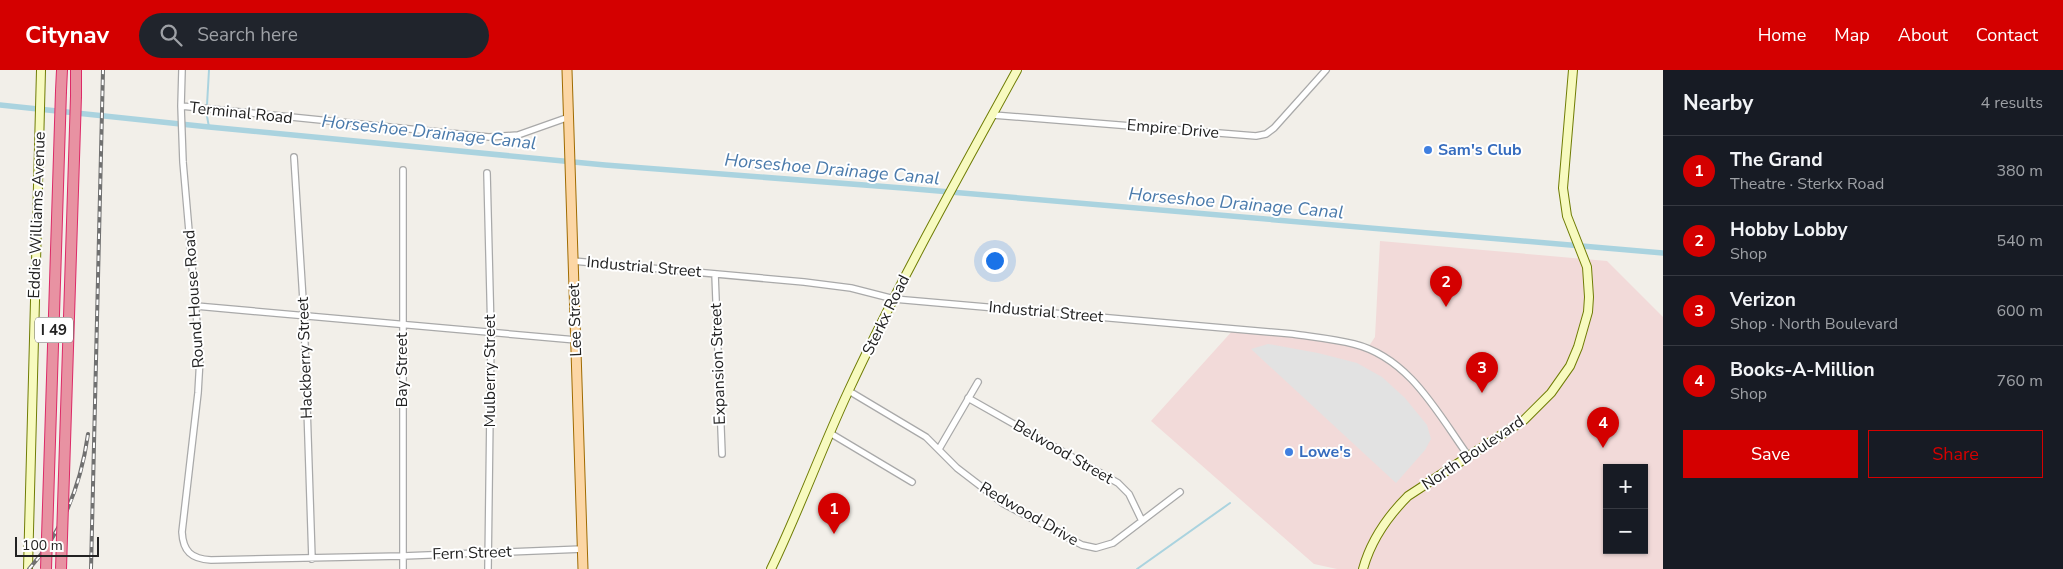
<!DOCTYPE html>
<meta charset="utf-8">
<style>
body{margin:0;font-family:"Nunito Sans",sans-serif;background:#20242c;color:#f1f3f6}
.controls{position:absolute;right:15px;bottom:15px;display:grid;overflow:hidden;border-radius:0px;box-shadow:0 1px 4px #0004}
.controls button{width:45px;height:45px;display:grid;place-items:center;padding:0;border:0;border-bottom:1px solid #363941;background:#171b24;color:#f1f3f6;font:25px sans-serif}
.scale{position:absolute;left:15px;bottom:12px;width:84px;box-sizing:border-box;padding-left:5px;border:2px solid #222;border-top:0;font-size:14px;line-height:18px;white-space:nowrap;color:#222;-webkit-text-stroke:4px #fff;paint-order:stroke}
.you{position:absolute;left:994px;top:190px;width:18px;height:18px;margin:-12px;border:4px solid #fff;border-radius:50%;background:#1a73e8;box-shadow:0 0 0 8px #1a73e833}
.badge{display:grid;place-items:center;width:32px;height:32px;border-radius:50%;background:#d40000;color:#fff;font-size:16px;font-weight:700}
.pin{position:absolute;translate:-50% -41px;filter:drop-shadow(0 1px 2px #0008)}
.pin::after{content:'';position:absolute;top:26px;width:18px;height:15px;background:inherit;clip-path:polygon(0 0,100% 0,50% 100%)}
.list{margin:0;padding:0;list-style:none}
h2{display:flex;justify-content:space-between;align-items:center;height:65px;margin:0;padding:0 20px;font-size:21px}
h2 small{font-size:16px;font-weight:400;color:#9ea1a6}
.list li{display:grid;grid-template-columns:32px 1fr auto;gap:15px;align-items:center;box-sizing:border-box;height:70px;padding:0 20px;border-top:1px solid #363941}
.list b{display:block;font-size:19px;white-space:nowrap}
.list p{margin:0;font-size:16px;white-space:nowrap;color:#9ea1a6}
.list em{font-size:16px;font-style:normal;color:#9ea1a6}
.actions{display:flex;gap:10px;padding:15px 20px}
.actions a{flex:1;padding:11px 0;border:1px solid #d40000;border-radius:0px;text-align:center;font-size:18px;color:#d40000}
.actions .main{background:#d40000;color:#fff}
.icon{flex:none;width:28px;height:28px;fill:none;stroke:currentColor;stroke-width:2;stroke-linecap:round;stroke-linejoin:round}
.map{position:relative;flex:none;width:1663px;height:499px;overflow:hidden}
header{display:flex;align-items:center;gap:30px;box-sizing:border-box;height:70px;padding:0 25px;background:#d40000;color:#fff}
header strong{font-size:24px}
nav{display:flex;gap:28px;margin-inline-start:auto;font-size:18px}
.search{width:350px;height:45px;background:#20242c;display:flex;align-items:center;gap:12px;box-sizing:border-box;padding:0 18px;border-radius:28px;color:#9ea1a6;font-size:19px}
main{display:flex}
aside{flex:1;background:#171b24}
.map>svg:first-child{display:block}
.commercial{fill:#f2dad9;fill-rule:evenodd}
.parking{fill:#e2e2e2}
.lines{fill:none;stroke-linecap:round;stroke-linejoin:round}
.stream{stroke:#aad3df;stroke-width:2}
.canal{stroke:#aad3df;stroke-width:5.5}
.street-casing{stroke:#a9a9a9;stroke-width:8}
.secondary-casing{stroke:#707d05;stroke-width:10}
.primary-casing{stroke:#a06b00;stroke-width:11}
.highway-casing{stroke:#dc2a67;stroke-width:12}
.street{stroke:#fff;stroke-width:5.5}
.secondary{stroke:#f7fabf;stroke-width:8}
.primary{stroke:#fcd6a4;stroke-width:9}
.highway{stroke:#e892a2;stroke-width:10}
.rail-casing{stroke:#707070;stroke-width:4}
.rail{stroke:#fff;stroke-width:2;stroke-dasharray:5.5;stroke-linecap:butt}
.highway-bridge-casing{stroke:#dc2a67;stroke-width:12;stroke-linecap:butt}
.highway-bridge{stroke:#e892a2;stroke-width:10}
.shop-dot{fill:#3f7fe0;stroke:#fff;stroke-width:2}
.labels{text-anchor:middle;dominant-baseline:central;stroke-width:4;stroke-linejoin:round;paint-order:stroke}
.shield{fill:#fff;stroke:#646464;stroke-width:1}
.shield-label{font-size:15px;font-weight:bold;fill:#222}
.street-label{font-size:16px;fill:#222;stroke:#fff}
.shop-label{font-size:16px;font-weight:bold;fill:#366cbe;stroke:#fff;text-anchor:start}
.water-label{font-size:18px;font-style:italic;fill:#4a7aab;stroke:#fff}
</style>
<header>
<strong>Citynav</strong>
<div class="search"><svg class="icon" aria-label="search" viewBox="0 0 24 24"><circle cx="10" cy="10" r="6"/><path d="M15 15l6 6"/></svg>Search here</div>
<nav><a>Home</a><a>Map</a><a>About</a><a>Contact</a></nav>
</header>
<main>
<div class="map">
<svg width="1663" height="499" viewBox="0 0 1663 499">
<rect width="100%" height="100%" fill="#f2efe9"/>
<path class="commercial" d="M1380 171 1607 191 1663 247V499H1337L1314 494 1151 351 1234 259 1293 264 1367 279 1375 267ZM1607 398H1644V480H1607Z"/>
<path class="parking" d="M1268 274 1318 283 1357 293 1382 307 1405 328 1427 355 1431 369 1425 380 1396 413 1251 279Z"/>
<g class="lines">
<path class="stream" d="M207 35 209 0
M206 41 209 57
M1137 499 1230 433"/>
<path class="canal" d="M0 35 209 57 605 95 903 118 1663 183"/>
<defs>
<path id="street" d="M181 36 182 0
M993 45 1256 66 1266 64 1274 58 1326 0
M569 47 518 65 489 67 181 36 183 92 200 288 198 323 182 462C183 481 191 489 211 490L403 486 583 479
M294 87 304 246 312 489
M487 103 491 264 488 499
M573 191 804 212 851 218 894 229 1293 264C1313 267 1334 269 1354 274 1410 288 1438 344 1469 387
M715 204 722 384
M196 236 576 270
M849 321 926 367 957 398 1004 434 1082 475 1096 478 1113 473 1180 422
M968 328 1118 413 1129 424 1142 451
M830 363 912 412
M939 379 978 312
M403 499V100"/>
<path id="secondary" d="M28 499 41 0
M771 499C799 441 821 380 848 322 899 212 959 106 1017 0
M1363 499C1371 470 1387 447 1408 426L1524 350 1551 323 1570 296 1578 277 1588 242 1589 227 1587 197 1567 146 1563 118 1573 0"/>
<path id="primary" d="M567 0 583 499"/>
<path id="highway" d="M61 21 62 0
M76 26V0"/>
</defs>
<use href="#street" class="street-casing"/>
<use href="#secondary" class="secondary-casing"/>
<use href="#primary" class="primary-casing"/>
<use href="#highway" class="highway-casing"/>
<use href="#street" class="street"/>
<use href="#secondary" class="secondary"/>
<use href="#primary" class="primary"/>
<use href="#highway" class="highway"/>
<defs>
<path id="rail" d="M29 499C64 460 81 415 88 364
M91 499 103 0"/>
</defs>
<use href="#rail" class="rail-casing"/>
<use href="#rail" class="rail"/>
<defs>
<path id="highway-bridge" d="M46 499 61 21
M61 499 76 26"/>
</defs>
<use href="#highway-bridge" class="highway-bridge-casing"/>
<use href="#highway-bridge" class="highway-bridge"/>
</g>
<g class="shop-dot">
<circle cx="1428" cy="80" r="5"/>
<circle cx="1289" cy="382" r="5"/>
</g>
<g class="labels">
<rect class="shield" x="35" y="247.5" width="38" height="25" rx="4"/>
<g class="shield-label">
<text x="54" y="260">I 49</text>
</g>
<g class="street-label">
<text transform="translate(241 43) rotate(6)">Terminal Road</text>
<text transform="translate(1173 59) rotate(5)">Empire Drive</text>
<text transform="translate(37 145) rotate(-88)">Eddie Williams Avenue</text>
<text transform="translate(644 197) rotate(5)">Industrial Street</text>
<text transform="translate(194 229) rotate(-94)">Round House Road</text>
<text transform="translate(1046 242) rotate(5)">Industrial Street</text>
<text transform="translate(886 245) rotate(-64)">Sterkx Road</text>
<text transform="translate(575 250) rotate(-92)">Lee Street</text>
<text transform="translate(305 288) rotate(-92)">Hackberry Street</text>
<text transform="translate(718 294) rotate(-92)">Expansion Street</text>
<text transform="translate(402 300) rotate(-90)">Bay Street</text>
<text transform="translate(490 301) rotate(-90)">Mulberry Street</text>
<text transform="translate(1063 382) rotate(30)">Belwood Street</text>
<text transform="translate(1473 383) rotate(-34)">North Boulevard</text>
<text transform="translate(1029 444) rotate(30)">Redwood Drive</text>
<text transform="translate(472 483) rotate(-2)">Fern Street</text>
</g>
<g class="shop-label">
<text x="1438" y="80">Sam's Club</text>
<text x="1299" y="382">Lowe's</text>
</g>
<g class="water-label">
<text transform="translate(429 62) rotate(6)">Horseshoe Drainage Canal</text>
<text transform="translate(832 99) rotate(5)">Horseshoe Drainage Canal</text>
<text transform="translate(1236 133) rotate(5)">Horseshoe Drainage Canal</text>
</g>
</g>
</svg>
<div class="controls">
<button>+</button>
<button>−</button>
</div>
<div class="scale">100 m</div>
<div class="you"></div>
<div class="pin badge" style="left:834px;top:464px">1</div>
<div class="pin badge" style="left:1446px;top:237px">2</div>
<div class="pin badge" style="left:1482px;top:323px">3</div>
<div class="pin badge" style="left:1603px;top:378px">4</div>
</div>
<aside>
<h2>Nearby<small>4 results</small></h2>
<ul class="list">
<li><span class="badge">1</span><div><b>The Grand</b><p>Theatre · Sterkx Road</p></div><em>380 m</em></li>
<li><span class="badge">2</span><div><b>Hobby Lobby</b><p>Shop</p></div><em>540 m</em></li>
<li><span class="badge">3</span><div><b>Verizon</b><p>Shop · North Boulevard</p></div><em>600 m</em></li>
<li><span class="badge">4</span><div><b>Books-A-Million</b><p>Shop</p></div><em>760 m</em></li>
</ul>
<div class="actions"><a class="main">Save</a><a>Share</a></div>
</aside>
</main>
